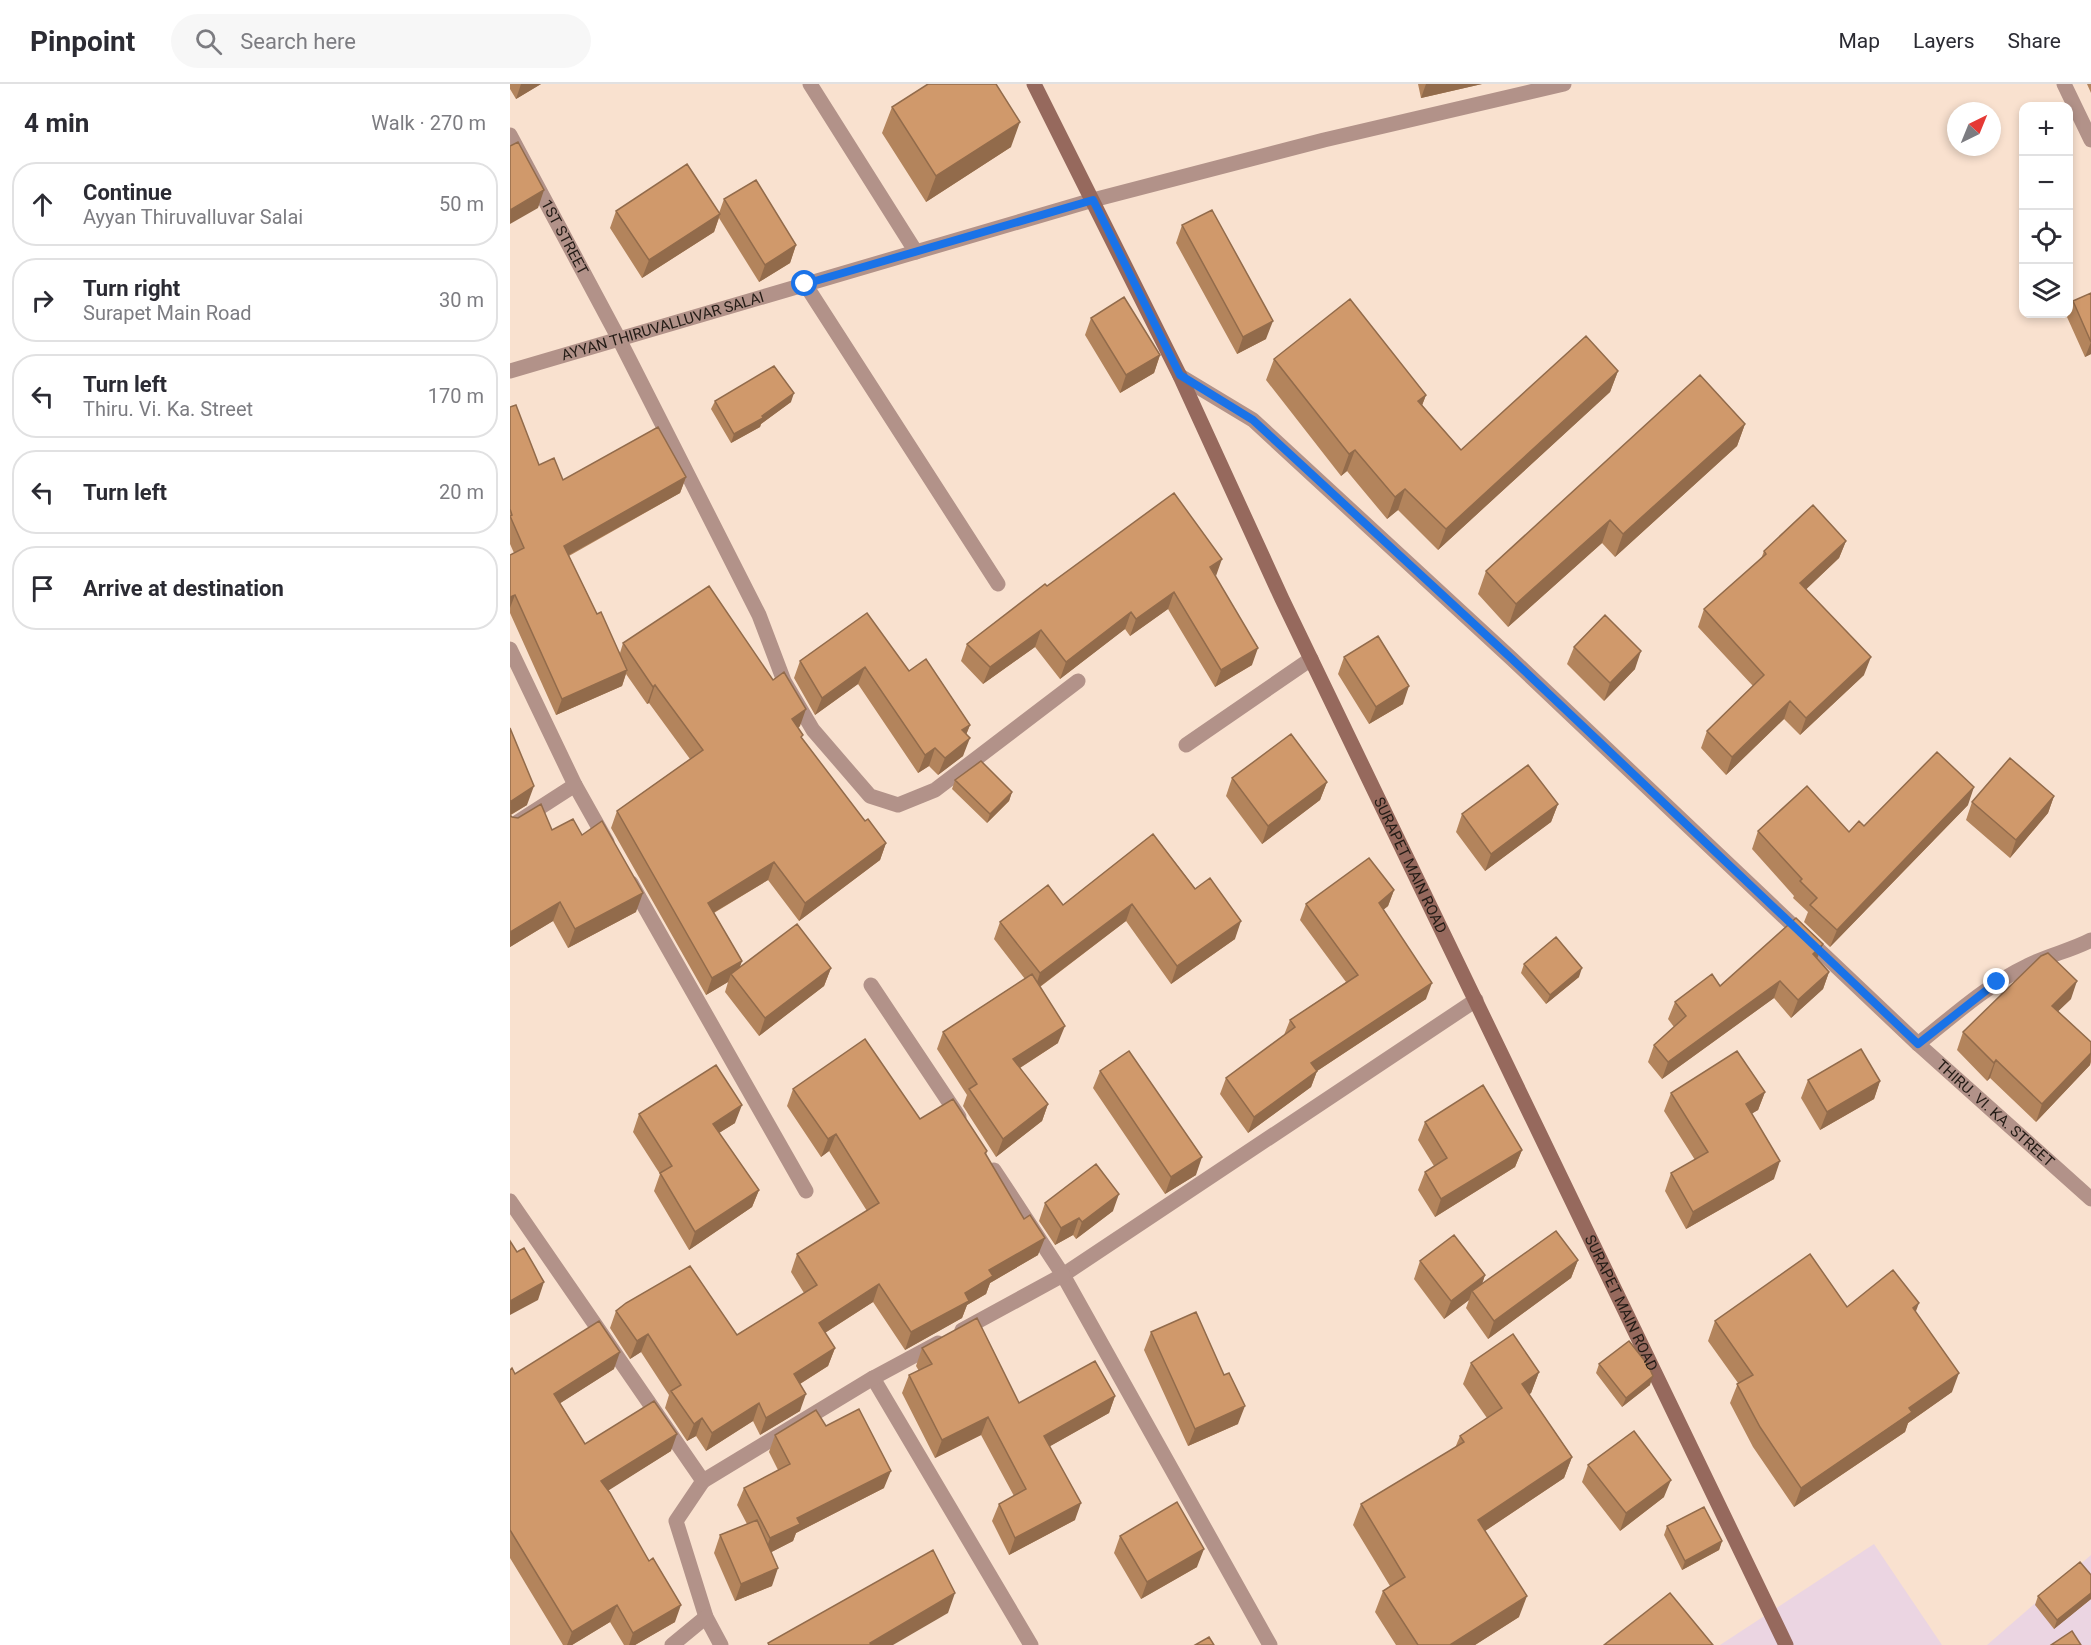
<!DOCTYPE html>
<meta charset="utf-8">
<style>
body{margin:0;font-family:Roboto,sans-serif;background:#f7f7f7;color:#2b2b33}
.controls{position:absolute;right:18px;top:18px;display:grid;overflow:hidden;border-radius:12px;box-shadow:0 3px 9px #0003}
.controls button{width:54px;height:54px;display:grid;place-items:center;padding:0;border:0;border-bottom:2px solid #e1e1e2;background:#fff;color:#2b2b33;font:30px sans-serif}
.compass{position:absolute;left:1437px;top:18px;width:54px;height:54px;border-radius:50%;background:#fff;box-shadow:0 3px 9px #0003;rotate:43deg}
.stop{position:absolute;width:18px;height:18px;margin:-14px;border:4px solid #1a73e8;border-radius:50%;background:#fff}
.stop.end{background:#1a73e8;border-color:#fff;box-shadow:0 2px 6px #0008}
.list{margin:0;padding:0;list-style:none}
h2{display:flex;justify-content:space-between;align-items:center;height:78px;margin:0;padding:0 24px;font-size:26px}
h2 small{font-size:20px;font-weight:400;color:#7c7c81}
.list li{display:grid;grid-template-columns:39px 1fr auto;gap:18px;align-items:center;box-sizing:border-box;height:84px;margin:0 12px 12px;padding:0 12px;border:2px solid #e1e1e2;border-radius:24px}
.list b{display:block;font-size:22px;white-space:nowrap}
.list p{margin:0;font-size:20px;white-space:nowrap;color:#7c7c81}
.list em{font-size:20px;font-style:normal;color:#7c7c81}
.icon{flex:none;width:33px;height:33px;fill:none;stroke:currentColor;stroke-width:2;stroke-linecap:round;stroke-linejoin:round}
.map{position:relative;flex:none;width:1581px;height:1561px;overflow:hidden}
header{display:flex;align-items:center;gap:36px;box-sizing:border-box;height:84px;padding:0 30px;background:#fff;border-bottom:2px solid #e1e1e2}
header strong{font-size:28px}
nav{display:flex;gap:33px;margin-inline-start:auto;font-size:21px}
.search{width:420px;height:54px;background:#f7f7f7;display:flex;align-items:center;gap:15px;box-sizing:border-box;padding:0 21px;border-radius:33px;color:#7c7c81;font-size:22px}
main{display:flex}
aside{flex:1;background:#fff}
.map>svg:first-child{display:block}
.commercial{fill:#ebd5e2}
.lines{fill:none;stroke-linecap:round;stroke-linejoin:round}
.service{stroke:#b29289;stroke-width:15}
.minor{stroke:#b29289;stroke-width:15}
.tertiary{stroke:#b29289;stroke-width:15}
.secondary{stroke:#96695d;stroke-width:15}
.wall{fill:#b3845c}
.shaded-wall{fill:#926b4b}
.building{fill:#d0996b;stroke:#926b4b;stroke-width:1.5}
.route{stroke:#1a73e8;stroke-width:8}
.labels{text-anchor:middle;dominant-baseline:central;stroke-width:4.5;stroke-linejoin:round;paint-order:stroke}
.street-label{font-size:15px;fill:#241c16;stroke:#fff1e6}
</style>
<header>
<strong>Pinpoint</strong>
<div class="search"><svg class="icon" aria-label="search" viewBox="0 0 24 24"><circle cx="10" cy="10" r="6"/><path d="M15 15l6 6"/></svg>Search here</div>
<nav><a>Map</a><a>Layers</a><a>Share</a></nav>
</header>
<main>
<aside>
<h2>4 min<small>Walk · 270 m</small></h2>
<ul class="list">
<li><svg class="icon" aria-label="ahead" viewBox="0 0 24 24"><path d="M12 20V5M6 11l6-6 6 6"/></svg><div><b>Continue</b><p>Ayyan Thiruvalluvar Salai</p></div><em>50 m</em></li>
<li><svg class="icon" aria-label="right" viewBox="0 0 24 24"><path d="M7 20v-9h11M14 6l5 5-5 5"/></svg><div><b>Turn right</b><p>Surapet Main Road</p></div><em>30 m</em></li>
<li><svg class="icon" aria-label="left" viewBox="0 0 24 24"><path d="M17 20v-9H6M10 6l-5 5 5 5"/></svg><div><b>Turn left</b><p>Thiru. Vi. Ka. Street</p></div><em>170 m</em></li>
<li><svg class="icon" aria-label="left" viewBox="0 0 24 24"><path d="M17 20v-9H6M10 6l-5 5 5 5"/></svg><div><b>Turn left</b></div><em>20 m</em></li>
<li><svg class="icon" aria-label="arrive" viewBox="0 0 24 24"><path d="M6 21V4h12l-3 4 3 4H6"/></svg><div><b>Arrive at destination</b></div></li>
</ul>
</aside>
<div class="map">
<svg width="1581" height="1561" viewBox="0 0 1581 1561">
<rect width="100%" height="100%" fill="#f9e1cf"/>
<path class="commercial" d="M1364 1460 1432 1561H1210Z
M1581 1471V1561H1477Z"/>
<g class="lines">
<path class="service" d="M300 0 406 168
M553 1191 966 916"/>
<g class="minor">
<path d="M1554 0 1581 56"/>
<path id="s1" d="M0 51 109 255 249 531 274 597 303 646 360 712 388 721 425 706 568 597"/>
<path d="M583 116 814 56 1054 0"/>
<path d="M295 200 488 500"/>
<path id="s2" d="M670 292 743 336 1002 575 1408 960 1581 1115"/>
<path d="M0 565 65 701 97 758"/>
<path d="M676 661 801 575"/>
<path d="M0 743 65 701"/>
<path d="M121 799 296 1107"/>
<path d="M361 901 449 1033"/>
<path d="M1408 960C1443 932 1477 901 1517 882 1538 871 1560 867 1581 856"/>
<path d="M484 1086 553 1191 760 1561"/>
<path d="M0 1117 193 1397 166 1437 196 1533 211 1561"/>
<path d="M452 1246 553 1191"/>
<path d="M363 1294 521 1561"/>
<path d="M193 1397 363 1294 428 1259"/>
<path d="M162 1561 196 1533"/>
</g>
<path class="tertiary" id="s3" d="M0 287 583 116"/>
<path class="secondary" id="s4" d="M524 0 670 292 772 515 1276 1561"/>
</g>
<path class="wall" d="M0 0H31L6 15 0 5Z
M908 0H972L911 14Z
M1577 0H1581V9Z
M382 23 501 63 416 118 372 49Z
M214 115 286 161 280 179 249 198 209 134 204 148 132 194 100 144 106 127 209 129Z
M672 141 756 255 727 270 666 159Z
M1581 209V270L1575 273 1557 233 1563 217Z
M581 234 650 271 644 289 610 309 575 251Z
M764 275 916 311 912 321 951 366 1108 287 1100 308 928 466 888 426 877 435 837 387 831 392 756 296Z
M205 317 281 318 251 340 250 343 221 359 201 325Z
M0 323 29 381 53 396 176 393 170 409 59 472 87 530 110 569 113 559 290 642 288 644 292 655 355 737 376 759 370 776 289 837 258 796 204 829 232 877 229 884H321L314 902 249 952 215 908 218 898 196 911 101 744 107 727 180 675 139 619 137 620 116 590 112 602 46 631 0 529V471L4 469 0 460Z
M1235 340 1227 362 1105 473 1092 459 998 543 968 510 976 487Z
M1336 457 1329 474 1296 505 1354 591 1290 651 1274 635 1216 691 1191 664 1197 647 1243 602 1188 543 1194 525 1251 475 1254 467Z
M705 492 742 581 705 603 658 525 620 552 615 545 550 595 525 563 473 600 451 577 457 560 537 502Z
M1064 563 1125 585 1094 617 1057 580Z
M834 573 893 620 859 640 828 590Z
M290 577 399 587 460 641 456 651 453 672 428 691 419 682 408 689 348 600 305 631 284 594Z
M0 644 17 721 1 731 2 733 42 746 72 751 126 828 58 864 43 837 0 863Z
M722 694 817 698 810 716 752 760 716 712Z
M445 696 502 708 499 717 477 739 442 705Z
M1544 712 1538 729 1500 774 1456 736 1462 718Z
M1048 720 1041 738 975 787 946 748 952 730Z
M1458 721 1320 863 1294 838 1298 828 1283 814 1284 812 1242 765 1248 747 1339 748 1354 742Z
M643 750 725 855 661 900 616 837 530 903 548 959 510 984 538 1020 532 1037 486 1073 453 1022 457 1011 427 965 433 948 515 895 484 855 490 838 553 821Z
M884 806 878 822 873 826 916 915 807 987 801 1003 738 1049 710 1010 716 994 774 951 780 936 836 898 790 836 796 820Z
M1313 860 1307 875 1319 888 1313 905 1281 934 1264 914 1152 995 1138 978 1144 961 1164 943 1158 935 1165 918 1210 902Z
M1014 880 1069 893 1036 920 1011 889Z
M1561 915 1548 927 1581 958V978L1580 981 1526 1038 1480 994 1477 997 1447 966 1453 948Z
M590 987 686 1091 655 1110 583 1004Z
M1298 996 1370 997 1364 1015 1310 1046 1291 1014Z
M283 1005 410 1035 477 1067 476 1071 528 1171 480 1199 476 1210 457 1221 452 1234 395 1266 363 1218 315 1249 325 1264 318 1282 290 1300V1327L250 1351 243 1337 196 1367 186 1352 177 1357 155 1324 159 1311 131 1268 120 1275 100 1244 106 1227 227 1251 294 1209 281 1188 287 1170 357 1127 319 1067 311 1073 277 1022Z
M1255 1008 1248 1026 1242 1029 1264 1095 1176 1145 1155 1107 1161 1089 1185 1076 1154 1027 1161 1009Z
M129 1030 225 1039 209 1049 249 1106 242 1123 179 1166 144 1107 150 1090 123 1048Z
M915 1038 1012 1066 1005 1083 925 1133 908 1106 915 1088 924 1082 908 1056Z
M535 1119 603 1127 566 1155 563 1151 545 1161 529 1137Z
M1068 1176 1061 1194 978 1255 956 1224 959 1216 934 1235 904 1195 910 1177 975 1191 972 1200Z
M1337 1223 1406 1228 1442 1308 1398 1339 1395 1348 1284 1423 1243 1363 1220 1319 1228 1299 1198 1257 1205 1237Z
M641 1248 714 1291 728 1340 678 1362 634 1266Z
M412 1264 509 1319 605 1312 599 1329 540 1362 565 1436 499 1471 482 1437 489 1420 504 1412 471 1351 425 1374 392 1309 399 1291 409 1287 406 1282Z
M961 1279 1029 1288 1021 1309 1019 1310 1062 1373 1054 1394 975 1447 1009 1533 965 1561H886L865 1528 873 1507 880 1502 843 1441 851 1420 945 1364 950 1352 977 1334 953 1300Z
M1089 1280 1140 1301 1112 1323 1086 1289Z
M104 1285 50 1319 75 1360 161 1367 98 1406 165 1538 125 1561H114L100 1538 62 1561H53L0 1474V1286L5 1290Z
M316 1342 374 1404 286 1449 283 1457 261 1468 262 1502 225 1517 204 1469 210 1451 237 1440 227 1421 234 1404 268 1386 259 1368 265 1351Z
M1078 1381 1154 1413 1110 1447 1072 1398Z
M1157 1442 1212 1457 1209 1466 1172 1486 1154 1451Z
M610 1452 687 1483 631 1515 604 1469Z
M1581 1491V1515L1544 1545 1525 1521 1528 1512Z"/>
<path class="shaded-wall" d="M11 0H31L6 15Z
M916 0H972L911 14Z
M510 38 501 63 416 118 426 92Z
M34 106 28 124 0 140V126Z
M210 130 204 148 132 194 139 176Z
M286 161 280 179 249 198 255 181Z
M763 237 756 255 727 270 733 253Z
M1581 257V270L1575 273 1581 258Z
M650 271 644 289 610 309 616 291Z
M1108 287 1100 308 928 466 936 445Z
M284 309 281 318 251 340 250 343 221 359 224 350 252 332Z
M916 311 908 332V317Z
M1235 340 1227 362 1105 473 1113 450Z
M845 366 837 387 831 392 839 370Z
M176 393 170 409 48 477 54 462Z
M895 405 888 426 877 435 885 413Z
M1100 436 1092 459 998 543 1006 520Z
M1336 457 1329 474 1284 517 1290 499Z
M712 475 706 492 700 483Z
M664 508 658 525 620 552 626 535Z
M5 511 0 524V513Z
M621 528 615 545 550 595 556 578Z
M531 546 525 563 473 600 480 583Z
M748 564 742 581 705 603 711 586Z
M1131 567 1125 585 1094 617 1100 599Z
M1361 573 1354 591 1290 651 1296 634Z
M355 583 348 600 305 631 312 614Z
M117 586 112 602 46 631 52 615Z
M145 601 139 619 137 620 143 603Z
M899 602 893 620 859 640 866 623Z
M1280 617 1274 635 1216 691 1222 673Z
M296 625 290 642 275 653 282 635Z
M460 641 453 658 452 646Z
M460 654 453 672 428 691 435 674Z
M425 664 419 682 408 689 415 671Z
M817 698 810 716 752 760 758 742Z
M24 702 17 721 0 731V718Z
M1464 703 1458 721 1320 863 1327 846Z
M502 708 499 717 477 739 480 730Z
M1544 712 1538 729 1500 774 1506 756Z
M1048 720 1041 738 975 787 981 770Z
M376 759 370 776 289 837 295 819Z
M264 778 258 796 191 836 198 819Z
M884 806 878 822 863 834 869 819Z
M133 809 126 828 58 864 65 845Z
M50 818 43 837 0 863V848Z
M622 820 616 837 524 907 530 889Z
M731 837 725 855 661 900 667 882Z
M1313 860 1306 877 1303 870Z
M232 877 226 894 221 890 218 898 196 911 202 894Z
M321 884 314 902 249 952 255 934Z
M1072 884 1069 893 1036 920 1040 911Z
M1319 888 1313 905 1281 934 1288 916Z
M1270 897 1264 914 1152 995 1158 978Z
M1567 897 1561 915 1536 939 1542 922Z
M922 899 916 915 795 995 801 979Z
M555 942 548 959 497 992 503 975Z
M1581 969 1580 981 1526 1038 1532 1020Z
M1486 976 1480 994 1477 997 1484 979Z
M807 987 801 1003 738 1049 744 1033Z
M1370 997 1364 1015 1310 1046 1317 1028Z
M1255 1008 1248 1026 1230 1037 1236 1020Z
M538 1020 532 1037 486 1073 493 1055Z
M232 1021 225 1039 196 1057 203 1040Z
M326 1050 319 1067 311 1073 318 1055Z
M1012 1066 1005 1083 925 1133 931 1115Z
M692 1073 686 1091 655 1110 661 1093Z
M1270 1077 1264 1095 1176 1145 1183 1128Z
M249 1106 242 1123 179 1166 185 1148Z
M609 1110 603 1127 566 1155 572 1138Z
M569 1134 563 1151 545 1161 551 1144Z
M535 1154 528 1171 480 1199 476 1210 457 1221 452 1234 395 1266 401 1248 455 1209 479 1186Z
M1068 1176 1061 1194 978 1255 984 1237Z
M975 1191 969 1209 962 1207 959 1216 934 1235 941 1217Z
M34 1198 28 1216 0 1231V1217Z
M369 1200 363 1218 302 1257 309 1239Z
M1409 1219 1402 1238 1403 1224Z
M138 1250 131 1268 120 1275 127 1257Z
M325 1264 318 1282 277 1308 284 1290Z
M110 1268 104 1285 38 1327 44 1310Z
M1029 1288 1021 1309 1004 1321 1012 1300Z
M1449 1289 1442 1308 1398 1339 1395 1348 1284 1423 1291 1404 1399 1324Z
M1143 1292 1140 1301 1112 1323 1116 1314Z
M296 1310 290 1327 250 1351 256 1334Z
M605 1312 599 1329 528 1369 534 1352Z
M249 1319 243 1337 196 1367 202 1349Z
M735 1322 728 1340 678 1362 685 1345Z
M478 1333 471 1351 425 1374 432 1356Z
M192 1334 186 1352 177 1357 184 1340Z
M167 1350 161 1367 85 1415 91 1397Z
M1062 1373 1054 1394 960 1457 968 1436Z
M381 1387 374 1404 286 1449 283 1457 254 1472 260 1454 287 1434Z
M1161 1396 1154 1413 1110 1447 1116 1429Z
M571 1419 565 1436 499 1471 505 1454Z
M1212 1457 1209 1466 1172 1486 1175 1477Z
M694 1465 687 1483 631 1515 637 1498Z
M268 1484 262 1502 225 1517 231 1500Z
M445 1509 438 1529 383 1561H359L360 1559Z
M1581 1509V1515L1544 1545 1547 1536Z
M1017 1512 1009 1533 965 1561H940Z
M107 1521 100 1538 62 1561H57L62 1548Z
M171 1521 165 1538 125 1561H119L123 1549Z"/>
<path class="building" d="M418 0H486L510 38 426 92 382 23Z
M8 58 34 106 0 126V62Z
M177 80 210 130 139 176 106 127Z
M246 96 286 161 255 181 214 115Z
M702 126 763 237 733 253 672 141Z
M1581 209V258L1563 217Z
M614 213 650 271 616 291 581 234Z
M840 215 916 311 908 317 951 366 1076 252 1108 287 936 445 895 405 885 413 845 366 839 370 764 275Z
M264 282 284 309 252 332 253 334 224 350 205 317Z
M1190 291 1235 340 1113 450 1100 436 1006 520 976 487Z
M6 321 29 381 44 374 53 396 148 343 176 393 54 462 87 530 91 528 117 586 52 615 5 511 0 513V471L14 464 0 432 2 431 0 425V323Z
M664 409 712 475 700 483 748 564 711 586 664 508 626 535 621 528 556 578 531 546 480 583 457 560 535 500 537 502Z
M1303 421 1336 457 1290 499 1361 573 1296 634 1280 617 1222 673 1197 647 1254 591 1194 525 1256 470 1254 467Z
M199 502 263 596 274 588 296 625 282 635 293 651 291 653 355 737 358 735 376 759 295 819 264 778 198 819 232 877 202 894 107 727 193 666 145 601 143 603 113 559Z
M357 529 399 587 416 575 460 641 452 646 460 654 435 674 425 664 415 671 355 583 312 614 290 577Z
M1095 531 1131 567 1100 599 1064 563Z
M868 552 899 602 866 623 834 573Z
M0 644 24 702 0 718Z
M781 650 817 698 758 742 722 694Z
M1427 668 1464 703 1327 846 1300 821 1307 814 1290 797 1292 795 1248 747 1297 702 1339 748 1349 737 1354 742Z
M1500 674 1544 712 1506 756 1462 718Z
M471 677 502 708 480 730 445 696Z
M1018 681 1048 720 981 770 952 730Z
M31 720 42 746 63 735 72 751 92 737 133 809 65 845 50 818 0 848V731L2 733 8 734Z
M643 750 685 805 700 794 731 837 667 882 622 820 530 889 490 838 538 801 553 821Z
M859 774 884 806 869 819 922 899 801 979 807 987 744 1033 716 994 785 943 780 936 848 891 796 820Z
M1286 834 1313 860 1303 870 1319 888 1288 916 1270 897 1158 978 1144 961 1176 932 1165 918 1202 890 1210 902Z
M287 840 321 884 255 934 221 890Z
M1046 853 1072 884 1040 911 1014 880Z
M1538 869 1567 897 1542 922 1581 958V969L1532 1020 1486 976 1484 979 1453 948 1531 872Z
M522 890 555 942 503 975 538 1020 493 1055 459 1005 467 1000 433 948Z
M355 955 410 1035 443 1015 477 1067 475 1069 514 1135 520 1131 535 1154 479 1186 483 1192 455 1209 459 1217 401 1248 369 1200 309 1239 325 1264 284 1290 296 1310 256 1334 249 1319 202 1349 192 1334 184 1340 161 1307 171 1301 138 1250 127 1257 106 1227 116 1219 180 1182 227 1251 307 1201 287 1170 369 1119 326 1050 318 1055 283 1005Z
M1351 965 1370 997 1317 1028 1298 996Z
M619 967 692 1073 661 1093 590 987Z
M1227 967 1255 1008 1236 1020 1270 1077 1183 1128 1161 1089 1198 1068 1161 1009Z
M206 981 232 1021 203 1040 249 1106 185 1148 150 1089 162 1082 129 1030Z
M973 1001 1012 1066 931 1115 915 1088 937 1074 915 1038Z
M586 1080 609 1110 572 1138 569 1134 551 1144 535 1119Z
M1046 1147 1068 1176 984 1237 962 1207Z
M944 1151 975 1191 941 1217 910 1177Z
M0 1157 7 1168 14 1164 34 1198 0 1217Z
M1300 1170 1337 1223 1383 1186 1409 1219 1403 1224 1449 1289 1399 1324 1402 1328 1291 1404 1250 1343 1227 1300 1243 1291 1205 1237Z
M686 1228 714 1291 719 1289 735 1322 685 1345 641 1248Z
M467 1234 509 1319 585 1277 605 1312 534 1352 571 1419 505 1454 489 1420 516 1405 478 1333 432 1356 399 1291 422 1280 412 1264Z
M89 1237 110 1268 44 1310 75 1360 144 1317 167 1350 91 1397 100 1409 139 1477 143 1474 171 1521 123 1549 107 1521 62 1548 0 1446V1286L2 1284 5 1290Z
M1003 1250 1029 1288 1012 1300 1062 1373 968 1436 1017 1512 940 1561H908L873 1507 895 1493 851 1420 954 1358 950 1352 992 1324 961 1279Z
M1119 1257 1138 1281 1143 1292 1116 1314 1089 1280Z
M349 1325 381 1387 287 1434 290 1440 260 1454 234 1404 280 1380 265 1351 306 1326 316 1342Z
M1124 1347 1161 1396 1116 1429 1078 1381Z
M667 1418 694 1465 637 1498 610 1452Z
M1194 1423 1212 1457 1175 1477 1157 1442Z
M247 1436 268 1484 231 1500 210 1451Z
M423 1466 445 1509 360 1559 361 1561H259L258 1559Z
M1570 1478 1581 1491V1509L1547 1536 1528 1512Z
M1160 1509 1203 1561H1094Z
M1562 1547 1571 1561H1541Z
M699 1553 704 1561H685Z"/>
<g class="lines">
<path class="route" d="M295 200 583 116 670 291 743 336 1002 575 1408 960 1487 898"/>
</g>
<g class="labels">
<g class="street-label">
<text stroke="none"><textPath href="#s1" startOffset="116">1ST STREET</textPath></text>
<text stroke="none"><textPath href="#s3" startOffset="159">AYYAN THIRUVALLUVAR SALAI</textPath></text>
<text stroke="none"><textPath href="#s4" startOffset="867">SURAPET MAIN ROAD</textPath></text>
<text stroke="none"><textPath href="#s2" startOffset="1101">THIRU. VI. KA. STREET</textPath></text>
<text stroke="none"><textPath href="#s4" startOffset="1353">SURAPET MAIN ROAD</textPath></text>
</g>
</g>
</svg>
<div class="controls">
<button>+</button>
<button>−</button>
<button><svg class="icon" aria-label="locate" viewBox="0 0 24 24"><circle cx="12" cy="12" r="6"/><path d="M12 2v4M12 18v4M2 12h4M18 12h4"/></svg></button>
<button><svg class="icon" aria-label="layers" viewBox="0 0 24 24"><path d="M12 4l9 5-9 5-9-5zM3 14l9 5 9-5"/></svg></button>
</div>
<svg class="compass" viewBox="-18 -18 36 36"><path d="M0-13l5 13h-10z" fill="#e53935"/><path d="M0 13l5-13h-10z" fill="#7c7c81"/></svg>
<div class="stop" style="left:295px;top:200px"></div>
<div class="stop end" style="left:1487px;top:898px"></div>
</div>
</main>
